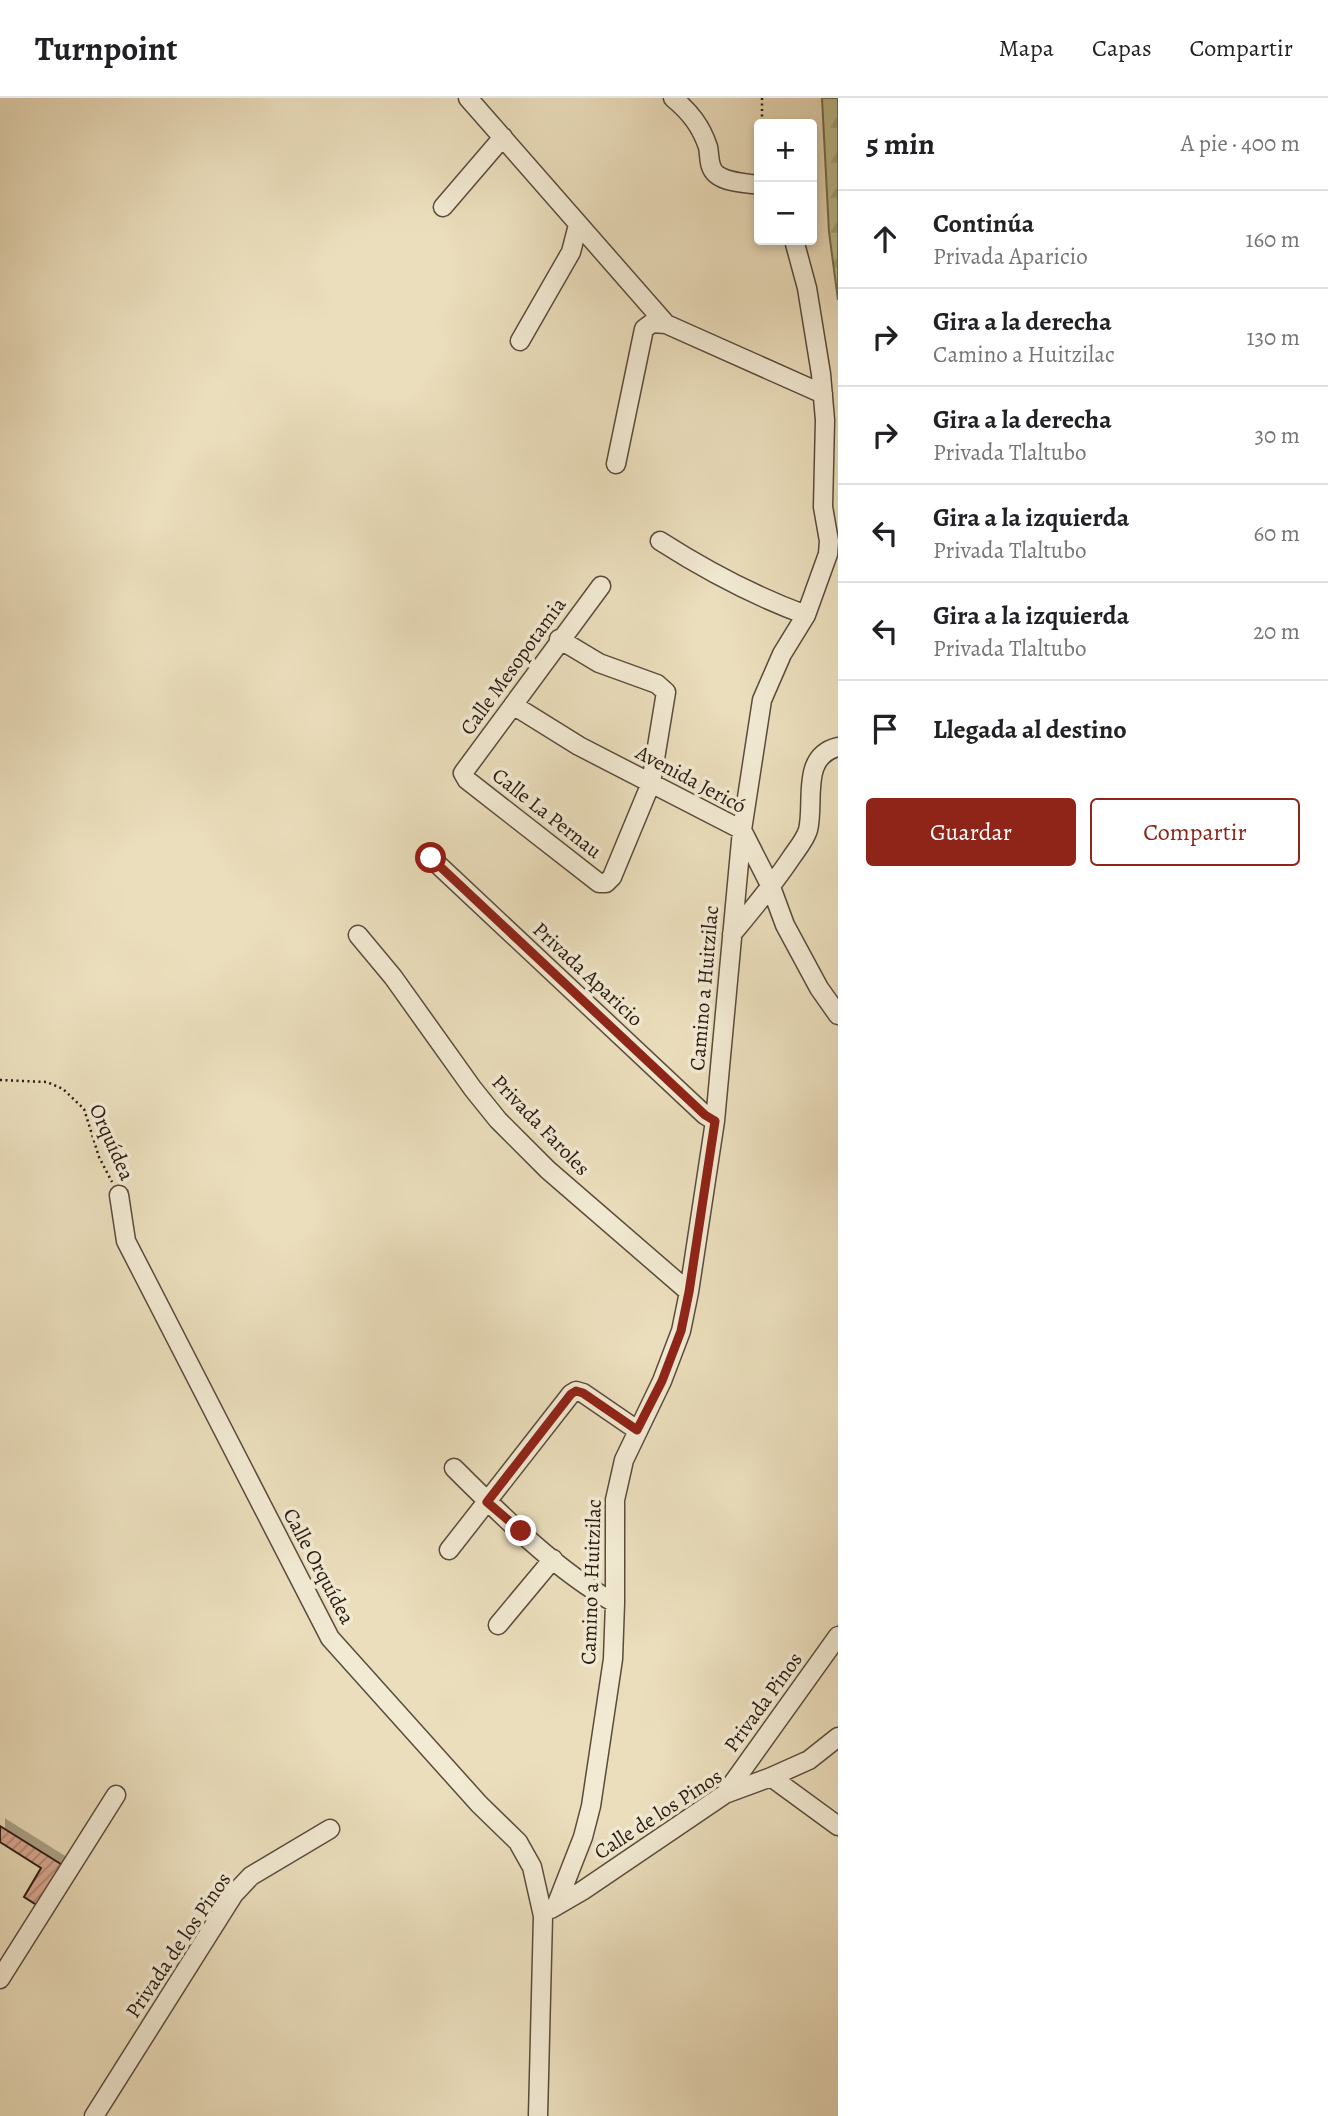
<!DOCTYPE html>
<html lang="es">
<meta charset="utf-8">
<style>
body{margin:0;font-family:Alegreya,serif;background:#f2f2f2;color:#202124}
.controls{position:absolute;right:21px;top:21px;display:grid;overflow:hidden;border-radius:7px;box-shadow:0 4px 10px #0003}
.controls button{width:63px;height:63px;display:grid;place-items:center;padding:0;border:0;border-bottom:2px solid #e0e0e0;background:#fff;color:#202124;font:35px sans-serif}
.stop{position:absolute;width:21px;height:21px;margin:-16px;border:5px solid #8f2418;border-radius:50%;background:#fff}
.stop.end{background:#8f2418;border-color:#fff;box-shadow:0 2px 7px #0008}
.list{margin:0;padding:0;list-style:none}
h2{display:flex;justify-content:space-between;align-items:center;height:91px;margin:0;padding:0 28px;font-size:30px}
h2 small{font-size:23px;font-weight:400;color:#757577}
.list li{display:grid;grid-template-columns:46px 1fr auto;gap:21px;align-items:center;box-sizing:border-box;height:98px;padding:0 28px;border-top:2px solid #e0e0e0}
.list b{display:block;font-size:26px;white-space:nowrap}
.list p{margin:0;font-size:23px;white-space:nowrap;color:#757577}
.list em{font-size:23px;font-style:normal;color:#757577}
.actions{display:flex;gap:14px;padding:21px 28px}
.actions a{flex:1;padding:16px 0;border:2px solid #8f2418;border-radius:7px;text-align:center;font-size:24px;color:#8f2418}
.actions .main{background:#8f2418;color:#fff}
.icon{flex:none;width:38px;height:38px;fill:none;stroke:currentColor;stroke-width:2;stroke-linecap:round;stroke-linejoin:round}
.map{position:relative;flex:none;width:838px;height:2018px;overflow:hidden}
header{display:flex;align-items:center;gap:42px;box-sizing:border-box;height:98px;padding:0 35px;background:#fff;border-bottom:2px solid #e0e0e0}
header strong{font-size:33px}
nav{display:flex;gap:38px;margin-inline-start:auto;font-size:24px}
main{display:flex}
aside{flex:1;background:#fff}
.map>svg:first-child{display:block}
.forest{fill:url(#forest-firs);stroke:#746d50;stroke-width:2}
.building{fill:url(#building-hatch);stroke:#291b13;stroke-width:2;filter:url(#shadow)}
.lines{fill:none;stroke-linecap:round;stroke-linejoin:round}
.street-casing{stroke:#5a4c3d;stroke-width:21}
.path{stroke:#291b13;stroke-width:2.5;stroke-dasharray:2 3.5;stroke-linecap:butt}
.street{stroke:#f2ead3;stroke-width:18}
.route{stroke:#8f2418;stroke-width:9}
.labels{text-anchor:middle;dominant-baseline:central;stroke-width:7;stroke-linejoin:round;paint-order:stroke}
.street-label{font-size:21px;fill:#291b13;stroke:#f2ead3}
</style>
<header>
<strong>Turnpoint</strong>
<nav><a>Mapa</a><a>Capas</a><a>Compartir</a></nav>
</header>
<main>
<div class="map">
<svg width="838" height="2018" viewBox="0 0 838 2018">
<defs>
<pattern id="forest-firs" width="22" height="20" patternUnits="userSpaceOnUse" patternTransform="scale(1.75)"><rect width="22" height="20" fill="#bebf8c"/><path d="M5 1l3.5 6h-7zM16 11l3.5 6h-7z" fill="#a3a478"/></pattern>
<pattern id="building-hatch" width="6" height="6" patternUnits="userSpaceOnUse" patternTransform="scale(1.75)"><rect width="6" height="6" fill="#dcaa93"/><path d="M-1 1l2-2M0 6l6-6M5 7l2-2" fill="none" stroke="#b28a77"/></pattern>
<filter id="shadow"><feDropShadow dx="6" dy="-6" stdDeviation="0" flood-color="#0004"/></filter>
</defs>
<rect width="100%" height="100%" fill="#ebdebc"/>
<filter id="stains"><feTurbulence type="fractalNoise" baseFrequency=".00286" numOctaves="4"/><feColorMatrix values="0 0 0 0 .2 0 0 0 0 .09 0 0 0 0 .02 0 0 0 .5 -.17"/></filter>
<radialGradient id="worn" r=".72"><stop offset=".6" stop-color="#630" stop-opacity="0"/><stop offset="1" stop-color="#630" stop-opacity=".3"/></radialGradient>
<path class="forest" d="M822 0H838V202L829 134Z"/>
<path class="building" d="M0 1728 64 1768 40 1809 24 1799 41 1770 0 1744Z"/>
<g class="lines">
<defs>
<path id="street" d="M468 0 666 226 823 296
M673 0C690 14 701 28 708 49 710 58 708 69 716 76 727 85 746 85 759 87
M443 109 503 39
M520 243 571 154 578 127
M616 366 644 231 652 225 666 226
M660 443C707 473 754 498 806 517
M559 541 599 565 657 586 666 594 651 685 612 779 606 785H599L467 682 463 675 601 488
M513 607 579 648 742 732 771 789 785 827 819 890 838 917
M431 760 705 1017 715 1023
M732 836C753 811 773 787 791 760 797 751 805 742 808 732 815 704 800 658 838 649
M358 837 393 879 473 991 498 1022 548 1072 689 1194
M119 1097 126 1143 330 1540 479 1706 518 1744 532 1769 543 1818 538 2018
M454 1370C499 1415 559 1475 615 1505
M449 1452 571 1296 576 1293 583 1295 637 1332
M498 1527 553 1461
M771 1679 838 1728
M725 1696 838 1538
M556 1808 583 1739 591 1708 613 1561 615 1505V1402L624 1362 662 1283 681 1233 689 1194 715 1023 742 732 762 602 782 556 806 517 828 456 829 443 823 409 825 322 821 276 807 190 794 142
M551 1811 582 1793 725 1696 771 1679 809 1662 838 1639
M0 1881 116 1697
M94 2018 234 1796 251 1778 330 1731"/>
</defs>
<use href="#street" class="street-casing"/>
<path class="path" d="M762 0V26
M0 982 47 984 63 991 84 1011 99 1059 112 1084"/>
<use href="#street" class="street"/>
</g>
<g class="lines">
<path class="route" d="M431 760 705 1017 715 1023 689 1194 681 1233 662 1283 637 1332 583 1295 576 1293 571 1296 487 1404 521 1433"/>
</g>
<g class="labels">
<g class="street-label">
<text transform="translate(513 568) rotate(-54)">Calle Mesopotamia</text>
<text transform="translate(691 681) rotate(28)">Avenida Jericó</text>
<text transform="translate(547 715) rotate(38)">Calle La Pernau</text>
<text transform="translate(588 876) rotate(43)">Privada Aparicio</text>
<text transform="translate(704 890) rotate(-85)">Camino a Huitzilac</text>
<text transform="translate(541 1027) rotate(46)">Privada Faroles</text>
<text transform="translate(112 1044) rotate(66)">Orquídea</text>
<text transform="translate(319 1468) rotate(62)">Calle Orquídea</text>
<text transform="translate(591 1484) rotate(-88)">Camino a Huitzilac</text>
<text transform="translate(763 1604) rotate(-54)">Privada Pinos</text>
<text transform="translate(658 1716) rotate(-33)">Calle de los Pinos</text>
<text transform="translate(178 1847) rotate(-56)">Privada de los Pinos</text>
</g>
</g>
<rect width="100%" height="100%" filter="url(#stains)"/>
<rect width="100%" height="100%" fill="url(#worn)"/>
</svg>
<div class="controls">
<button>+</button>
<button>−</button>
</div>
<div class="stop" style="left:431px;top:760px"></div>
<div class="stop end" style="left:521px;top:1433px"></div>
</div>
<aside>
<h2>5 min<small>A pie · 400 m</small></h2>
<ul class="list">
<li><svg class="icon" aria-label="ahead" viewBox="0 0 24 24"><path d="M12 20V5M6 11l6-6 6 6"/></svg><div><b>Continúa</b><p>Privada Aparicio</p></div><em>160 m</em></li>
<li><svg class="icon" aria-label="right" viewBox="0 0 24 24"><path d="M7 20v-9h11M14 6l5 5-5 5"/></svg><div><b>Gira a la derecha</b><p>Camino a Huitzilac</p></div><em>130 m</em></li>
<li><svg class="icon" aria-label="right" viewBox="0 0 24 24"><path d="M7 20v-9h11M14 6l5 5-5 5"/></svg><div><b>Gira a la derecha</b><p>Privada Tlaltubo</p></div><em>30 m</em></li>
<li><svg class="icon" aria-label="left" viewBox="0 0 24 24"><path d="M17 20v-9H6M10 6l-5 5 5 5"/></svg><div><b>Gira a la izquierda</b><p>Privada Tlaltubo</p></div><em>60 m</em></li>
<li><svg class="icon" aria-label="left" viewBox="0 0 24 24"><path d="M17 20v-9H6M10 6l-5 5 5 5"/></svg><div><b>Gira a la izquierda</b><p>Privada Tlaltubo</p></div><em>20 m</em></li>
<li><svg class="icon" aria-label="arrive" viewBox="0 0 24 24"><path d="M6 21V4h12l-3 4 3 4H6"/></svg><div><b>Llegada al destino</b></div></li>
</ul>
<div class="actions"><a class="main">Guardar</a><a>Compartir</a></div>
</aside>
</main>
